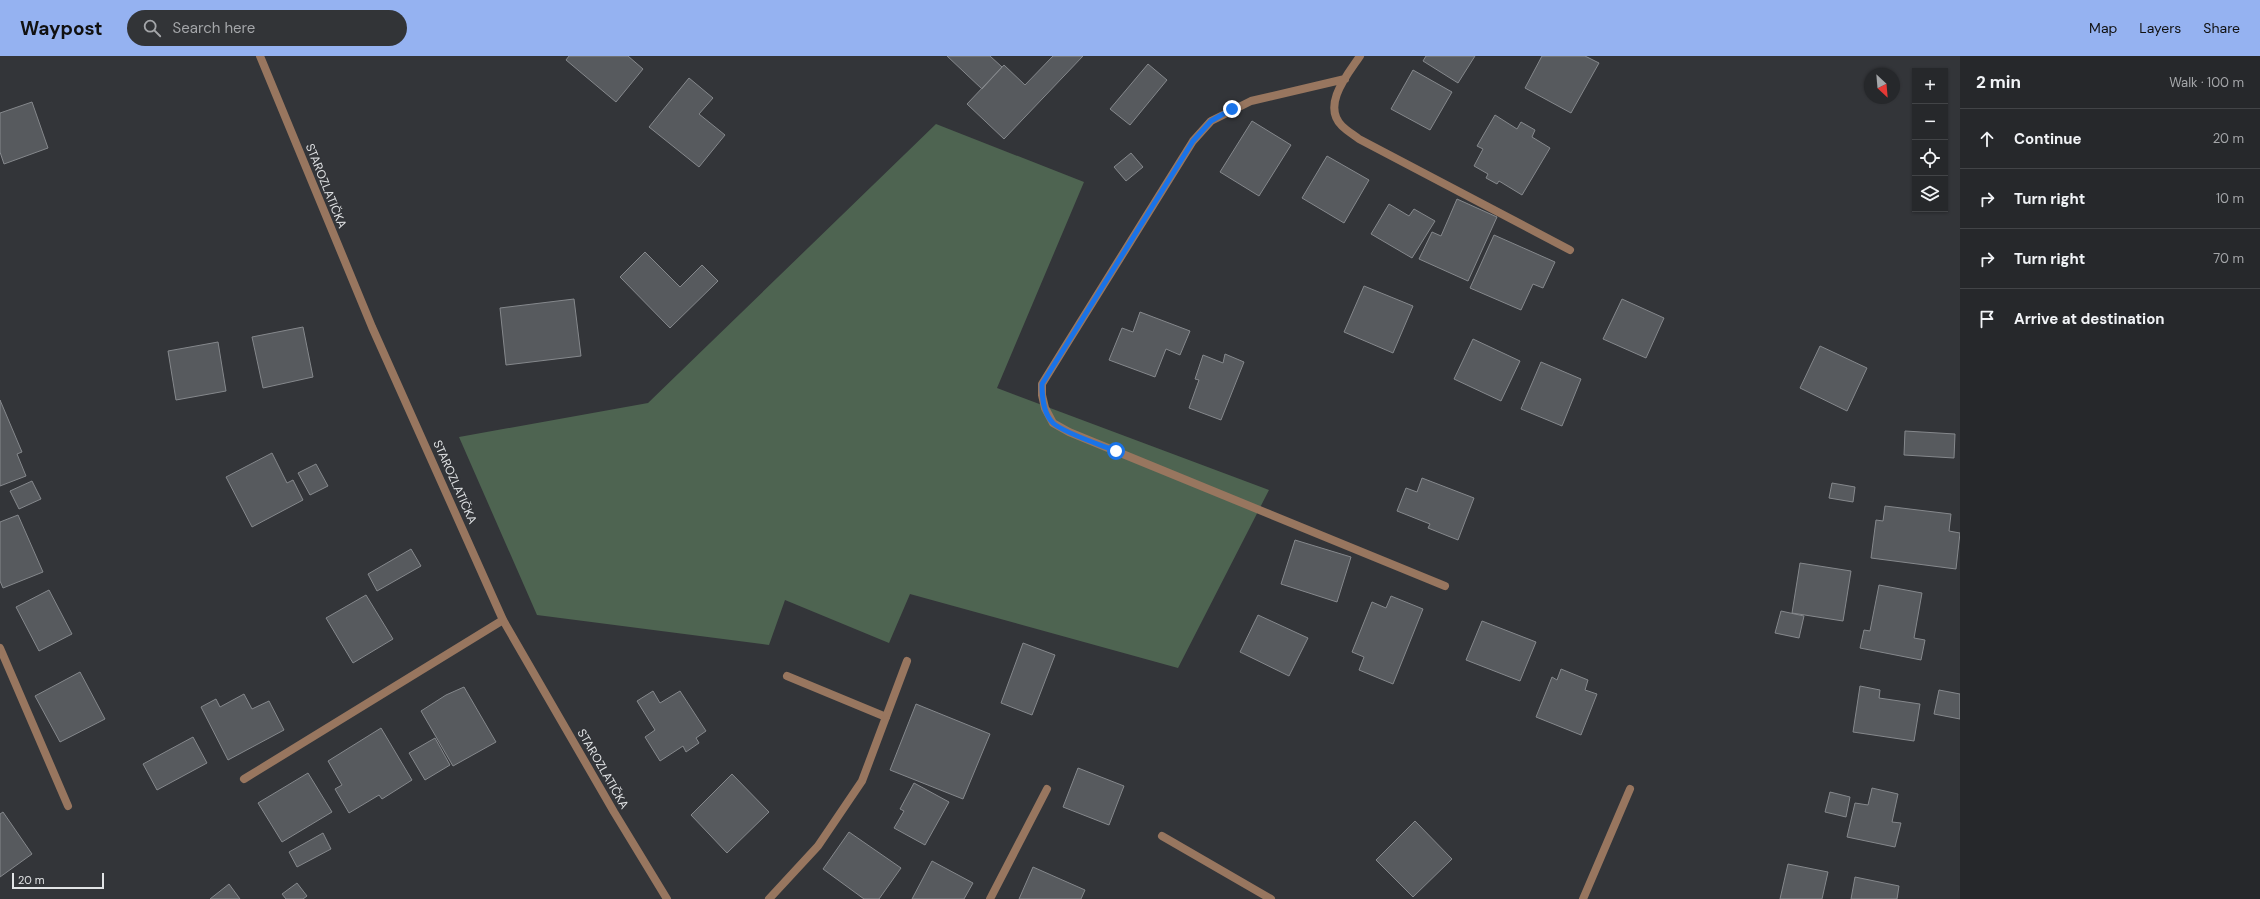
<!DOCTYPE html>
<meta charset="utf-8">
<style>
body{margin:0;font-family:"DM Sans",sans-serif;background:#323437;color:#f1f3f6}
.controls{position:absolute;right:12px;top:12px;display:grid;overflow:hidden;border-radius:0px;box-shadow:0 1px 3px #0004}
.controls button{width:36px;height:36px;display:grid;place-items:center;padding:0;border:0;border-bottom:1px solid #424447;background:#26282b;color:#f1f3f6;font:20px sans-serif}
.compass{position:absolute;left:1864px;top:12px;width:36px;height:36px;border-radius:50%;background:#26282b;box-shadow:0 1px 3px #0004;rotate:154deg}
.scale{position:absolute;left:12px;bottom:10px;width:92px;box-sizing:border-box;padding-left:4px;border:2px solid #e2e4e6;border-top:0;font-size:11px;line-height:14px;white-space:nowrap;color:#e2e4e6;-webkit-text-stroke:3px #333539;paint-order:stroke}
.stop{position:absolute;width:12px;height:12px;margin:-9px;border:3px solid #1a73e8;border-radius:50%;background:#fff}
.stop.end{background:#1a73e8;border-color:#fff;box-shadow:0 1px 4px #0008}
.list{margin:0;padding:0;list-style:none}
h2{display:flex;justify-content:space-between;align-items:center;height:52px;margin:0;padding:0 16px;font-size:17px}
h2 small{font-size:13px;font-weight:400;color:#a4a6a9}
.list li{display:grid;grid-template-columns:26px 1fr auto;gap:12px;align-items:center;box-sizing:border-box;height:60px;padding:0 16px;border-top:1px solid #424447}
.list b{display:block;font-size:15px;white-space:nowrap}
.list em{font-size:13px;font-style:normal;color:#a4a6a9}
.icon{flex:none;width:22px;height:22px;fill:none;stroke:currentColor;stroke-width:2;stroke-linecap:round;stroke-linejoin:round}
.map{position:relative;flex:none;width:1960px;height:843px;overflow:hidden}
header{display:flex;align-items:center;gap:24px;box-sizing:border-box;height:56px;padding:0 20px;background:#95b2f1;color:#111}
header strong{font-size:19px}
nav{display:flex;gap:22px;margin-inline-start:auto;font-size:14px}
.search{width:280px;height:36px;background:#323437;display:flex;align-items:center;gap:10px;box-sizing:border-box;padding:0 14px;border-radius:22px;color:#a4a6a9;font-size:15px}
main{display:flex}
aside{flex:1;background:#26282b}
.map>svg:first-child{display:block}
.grass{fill:#4e6451}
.building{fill:#575a5e;stroke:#85888c}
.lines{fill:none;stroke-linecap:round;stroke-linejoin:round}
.lane{stroke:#98765f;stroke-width:8}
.street{stroke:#98765f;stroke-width:8}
.route{stroke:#1a73e8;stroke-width:5}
.labels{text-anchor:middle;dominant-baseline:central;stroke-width:3;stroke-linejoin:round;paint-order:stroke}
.street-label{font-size:12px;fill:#e2e4e6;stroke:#333539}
</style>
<header>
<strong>Waypost</strong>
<div class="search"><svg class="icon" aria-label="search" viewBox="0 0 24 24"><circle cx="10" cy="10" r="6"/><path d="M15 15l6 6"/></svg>Search here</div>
<nav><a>Map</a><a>Layers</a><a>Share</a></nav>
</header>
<main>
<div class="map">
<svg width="1960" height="843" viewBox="0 0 1960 843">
<rect width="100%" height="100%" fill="#333539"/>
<path class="grass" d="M936 68 1084 126 997 332 1269 434 1178 612 910 538 889 587 785 544 769 589 537 559 459 381 648 347Z"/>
<path class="building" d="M569 0H628L643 13 616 46 566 4Z
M947 0H990L1002 11 982 33Z
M1053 0H1083L1004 83 967 48 1004 9 1025 29Z
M1426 0H1475L1458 27 1423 5Z
M1542 0H1585L1599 7 1571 57 1525 32Z
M1148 8 1167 24 1130 69 1110 53Z
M1413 14 1452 36 1430 74 1391 53Z
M689 22 713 42 699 58 725 79 699 111 649 71Z
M32 46 48 92 4 108 0 96V57Z
M1495 59 1517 73 1521 66 1535 74 1532 81 1550 92 1522 139 1499 125 1497 128 1486 122 1488 118 1474 110 1483 93 1477 90Z
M1252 65 1291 89 1259 140 1220 116Z
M1131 97 1143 111 1126 125 1114 111Z
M1327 100 1369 124 1344 167 1302 142Z
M1457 143 1497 161 1468 225 1419 203 1432 176 1441 180Z
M1389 148 1409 160 1414 153 1435 165 1412 202 1371 178Z
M1494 179 1555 206 1543 232 1533 228 1521 254 1470 232Z
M645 196 680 231 702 209 718 225 670 272 620 221Z
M1364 230 1413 250 1393 297 1344 276Z
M574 243 581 300 506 309 500 252Z
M1622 243 1664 262 1646 302 1603 283Z
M1140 256 1190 275 1180 299 1166 293 1155 321 1109 304 1122 272 1133 276Z
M303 271 313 321 263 332 252 281Z
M1473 283 1520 305 1501 345 1454 323Z
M218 286 226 335 176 344 168 295Z
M1820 290 1867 312 1847 355 1800 332Z
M1225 298 1244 306 1221 364 1189 352 1199 324 1195 323 1203 299 1223 307Z
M1541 306 1581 323 1562 370 1521 353Z
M0 344 22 396 17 398 26 420 0 430Z
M1905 375 1955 378 1954 402 1904 399Z
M272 397 287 427 293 424 303 444 252 471 226 421Z
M316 408 328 430 310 439 298 417Z
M1422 422 1474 442 1458 484 1428 472 1430 468 1397 455 1406 432 1417 436Z
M32 425 41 443 19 453 10 435Z
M1832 427 1855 431 1853 446 1829 442Z
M1885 450 1951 458 1949 475 1960 477 1956 513 1871 502 1876 464 1883 465Z
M18 459 43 516 3 532 0 525V466Z
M1295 484 1351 501 1337 546 1281 528Z
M411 493 421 510 377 535 368 518Z
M1800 507 1851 515 1843 565 1792 557Z
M1879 529 1922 537 1914 582 1925 584 1921 604 1860 592 1864 574 1870 575Z
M49 534 72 578 39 595 16 551Z
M366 539 393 583 353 607 326 562Z
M1391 540 1423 553 1393 628 1359 614 1364 601 1352 596 1372 546 1386 552Z
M1781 555 1804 560 1799 582 1775 577Z
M1258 559 1308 582 1289 620 1240 596Z
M1482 565 1536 586 1520 625 1466 604Z
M1023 587 1055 599 1032 659 1001 647Z
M1561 613 1588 624 1585 634 1597 638 1581 679 1536 661 1552 621 1557 624Z
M80 616 105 663 60 686 35 640Z
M1860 630 1880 634 1879 642 1920 648 1914 685 1853 676Z
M464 631 496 686 453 710 421 655 446 639Z
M1939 634 1960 638V663L1934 658Z
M653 635 660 647 680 635 706 675 696 682 699 687 686 696 683 690 660 705 645 681 655 674 637 645Z
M244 638 252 653 269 645 284 674 228 704 201 651 216 643 220 651Z
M916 648 990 678 963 743 890 714Z
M381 672 412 724 382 743 379 739 349 757 335 733 342 729 328 705Z
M193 681 207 707 157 734 143 708Z
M435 682 450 709 425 724 409 697Z
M1078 712 1124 730 1109 769 1063 751Z
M308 717 332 756 282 786 258 747Z
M732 718 769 756 727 797 691 759Z
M914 727 949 746 925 789 894 772 904 755 900 753Z
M1872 732 1898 738 1892 766 1901 767 1895 791 1847 781 1855 747 1868 749Z
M1830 736 1850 741 1846 761 1825 756Z
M3 756 32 798 0 821V758Z
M1415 765 1452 803 1413 841 1376 804Z
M849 776 901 812 879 843H864L823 813Z
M323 777 331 793 297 811 289 796Z
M932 805 973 827 964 843H912Z
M1788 808 1828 816 1822 843H1780Z
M1033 811 1085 834 1081 843H1019Z
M1855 821 1899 830 1897 843H1851Z
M297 827 307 840 303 843H286L282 838Z
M229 828 240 843H210Z"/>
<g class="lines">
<path class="lane" d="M787 620 886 661
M244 723 503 564"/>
<path class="street" d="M260 0 372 271 503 564 614 756 667 843
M1360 0C1348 18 1321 49 1342 70 1347 75 1354 79 1359 83L1570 194
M1345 23 1251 45 1211 65 1193 85 1063 294 1042 328V339L1045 352 1053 367 1069 376 1445 530
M0 592 68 750
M1162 780 1271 843
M769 843 818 790 862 725 907 605
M990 843 1047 733
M1583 843 1630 733"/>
</g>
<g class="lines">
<path class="route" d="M1116 395C1101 389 1064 377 1053 367 1043 357 1042 341 1042 328L1193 85 1211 65 1232 53"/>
</g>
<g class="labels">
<g class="street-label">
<text transform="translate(326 130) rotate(68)">STAROZLATIČKA</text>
<text transform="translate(455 426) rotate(66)">STAROZLATIČKA</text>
<text transform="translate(603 713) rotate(60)">STAROZLATIČKA</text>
</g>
</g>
</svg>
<div class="controls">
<button>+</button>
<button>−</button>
<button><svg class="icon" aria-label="locate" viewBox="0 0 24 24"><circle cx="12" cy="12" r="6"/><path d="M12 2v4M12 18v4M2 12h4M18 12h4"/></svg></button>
<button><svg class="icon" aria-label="layers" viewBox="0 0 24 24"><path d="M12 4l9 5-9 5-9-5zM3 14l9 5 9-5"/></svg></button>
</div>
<svg class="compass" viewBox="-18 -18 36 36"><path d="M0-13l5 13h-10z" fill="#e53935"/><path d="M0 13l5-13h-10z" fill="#a4a6a9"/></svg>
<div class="scale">20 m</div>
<div class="stop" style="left:1116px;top:395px"></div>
<div class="stop end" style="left:1232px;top:53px"></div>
</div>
<aside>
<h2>2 min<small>Walk · 100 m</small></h2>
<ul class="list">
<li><svg class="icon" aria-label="ahead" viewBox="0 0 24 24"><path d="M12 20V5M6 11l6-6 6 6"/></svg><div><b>Continue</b></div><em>20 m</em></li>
<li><svg class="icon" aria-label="right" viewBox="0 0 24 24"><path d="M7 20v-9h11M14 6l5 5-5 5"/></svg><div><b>Turn right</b></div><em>10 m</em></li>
<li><svg class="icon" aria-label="right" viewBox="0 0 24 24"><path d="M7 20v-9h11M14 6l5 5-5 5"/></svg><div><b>Turn right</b></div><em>70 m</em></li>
<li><svg class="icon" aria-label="arrive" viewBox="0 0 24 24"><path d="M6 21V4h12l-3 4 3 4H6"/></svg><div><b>Arrive at destination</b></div></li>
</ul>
</aside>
</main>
